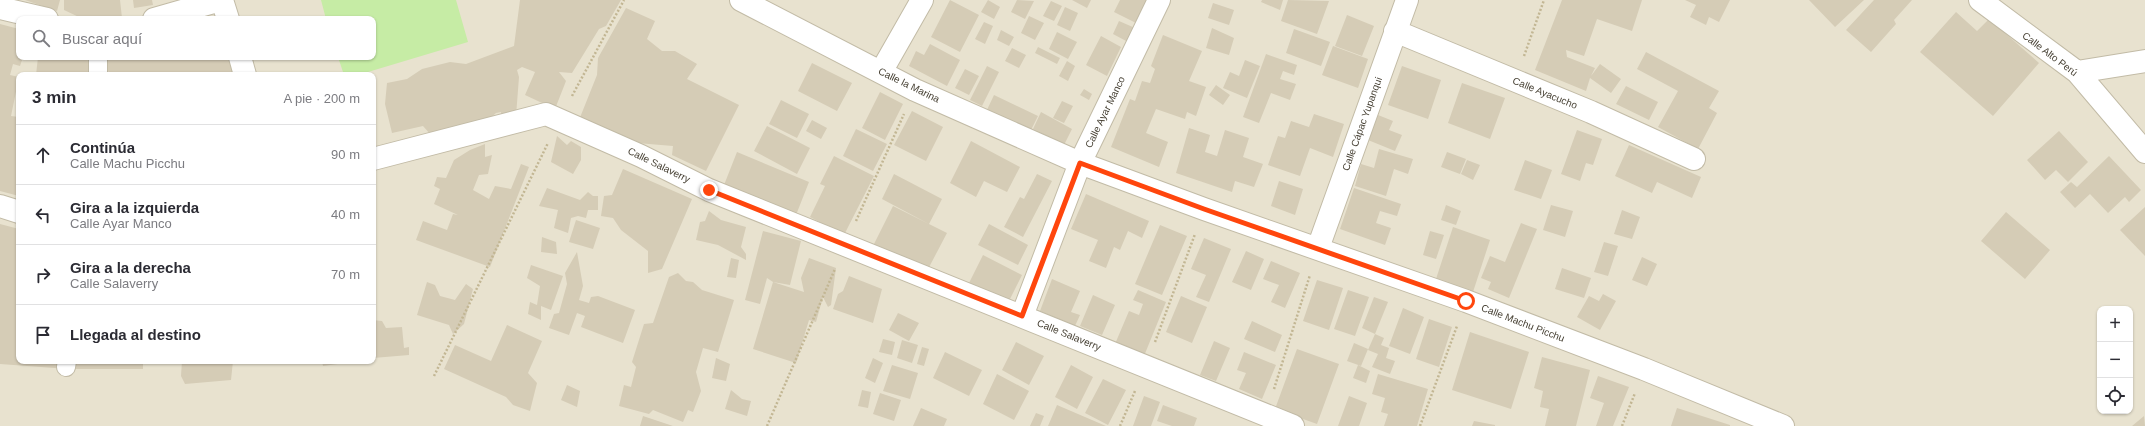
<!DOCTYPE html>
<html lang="es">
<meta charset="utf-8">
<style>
body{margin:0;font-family:Arial,sans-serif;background:#f7f7f7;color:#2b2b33}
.controls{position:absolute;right:12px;bottom:12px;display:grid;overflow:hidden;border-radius:8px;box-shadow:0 1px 3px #0004}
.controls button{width:36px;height:36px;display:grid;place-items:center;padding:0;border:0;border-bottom:1px solid #e1e1e2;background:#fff;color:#2b2b33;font:20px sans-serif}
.stop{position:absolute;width:12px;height:12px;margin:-9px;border:3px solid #ff460d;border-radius:50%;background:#fff}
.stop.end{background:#ff460d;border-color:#fff;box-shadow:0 1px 4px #0008}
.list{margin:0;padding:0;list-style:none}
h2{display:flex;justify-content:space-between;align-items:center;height:52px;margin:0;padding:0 16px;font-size:17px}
h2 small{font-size:13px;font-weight:400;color:#7c7c81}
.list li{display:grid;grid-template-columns:26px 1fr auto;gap:12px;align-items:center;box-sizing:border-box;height:60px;padding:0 16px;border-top:1px solid #e1e1e2}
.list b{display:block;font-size:15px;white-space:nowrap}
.list p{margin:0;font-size:13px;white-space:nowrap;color:#7c7c81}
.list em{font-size:13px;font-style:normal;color:#7c7c81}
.icon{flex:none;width:22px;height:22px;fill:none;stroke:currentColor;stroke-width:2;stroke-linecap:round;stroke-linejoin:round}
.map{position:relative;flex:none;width:2145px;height:426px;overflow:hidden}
.search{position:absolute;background:#fff;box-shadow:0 1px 3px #0004;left:16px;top:16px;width:360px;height:44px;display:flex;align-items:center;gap:10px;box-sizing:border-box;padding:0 14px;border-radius:8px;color:#7c7c81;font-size:15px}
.panel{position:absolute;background:#fff;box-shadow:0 1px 3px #0004;left:16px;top:72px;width:360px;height:292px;border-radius:8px}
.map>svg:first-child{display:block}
.residential{fill:#e8e2cf;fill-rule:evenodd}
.green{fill:#c6eca5}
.building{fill:#d5ccb6}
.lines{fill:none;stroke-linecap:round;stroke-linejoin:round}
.service-casing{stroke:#c2bba6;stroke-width:20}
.minor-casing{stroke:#c2bba6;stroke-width:24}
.tertiary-casing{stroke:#c2bba6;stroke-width:24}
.path{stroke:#c2b693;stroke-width:2.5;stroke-dasharray:2 2;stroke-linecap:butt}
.service{stroke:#fff;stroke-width:18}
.minor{stroke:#fff;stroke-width:22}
.tertiary{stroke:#fff;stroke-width:22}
.route{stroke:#ff460d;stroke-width:5}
.labels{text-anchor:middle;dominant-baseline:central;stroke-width:3.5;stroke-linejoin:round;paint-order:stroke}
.street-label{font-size:10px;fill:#453f32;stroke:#fff}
</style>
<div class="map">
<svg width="2145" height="426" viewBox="0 0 2145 426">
<rect width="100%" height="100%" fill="#f3efe2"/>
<path class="residential" d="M0 0H2145V426H0ZM19 19H373V57H19ZM19 75H373V361H19ZM2100 309H2130V411H2100Z"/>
<path class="green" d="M321 0H456L468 42 358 75H344L338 57H373V19H326Z"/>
<path class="building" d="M25 0H60L57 11Z
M64 0H120L122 18H81L64 10Z
M133 0H152L153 5 134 8Z
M520 0H621L606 26 599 29 572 73 559 72 566 81 555 109 525 95 535 72 522 67 517 70 519 77 516 116 502 122 501 112 496 113 484 124 462 129 457 125 431 135 423 126 392 133 385 104 387 83 407 79 422 69 450 62 466 64 514 46Z
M950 0 979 15 960 52 931 37Z
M988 0 1000 7 994 19 981 12Z
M1017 0 1034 1 1025 19 1011 12Z
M1072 0H1091L1087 8Z
M1120 0H1148L1136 23 1114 12Z
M1262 0H1283L1280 10 1261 2Z
M1288 0 1329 1 1317 34 1281 21Z
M1562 0H1642L1632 31 1597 19 1584 56 1566 50 1567 57 1595 68 1591 76 1600 64 1621 79 1611 93 1590 78 1586 91 1535 70Z
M1685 0H1730L1719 22 1709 17 1706 25 1690 17 1696 5Z
M1809 0H1864L1835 27Z
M1874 0H1912L1894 20 1896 24 1871 52 1846 30Z
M1051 1 1062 6 1054 21 1043 16Z
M1213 3 1234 10 1229 25 1208 18Z
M1065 7 1078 13 1070 31 1057 25Z
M626 8 655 21 647 39 662 51H675L697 64 687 79 739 105 706 171 672 155 673 146 637 143 579 120 597 75 598 58Z
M1956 12 1977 31 1989 19 2039 63 1993 116 1920 52Z
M1347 15 1374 26 1362 56 1335 46Z
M1029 16 1044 23 1035 40 1021 33Z
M1119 21 1135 28 1128 42 1113 34Z
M984 22 993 26 985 44 975 39Z
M0 24 19 29V57H23L20 66 13 64 10 75 19 77 11 116 19 117V196L0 191Z
M1212 28 1234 38 1229 55 1206 48Z
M1294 29 1330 42 1321 66 1286 53Z
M1001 30 1014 37 1009 46 997 40Z
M1057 32 1077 42 1068 59 1049 49Z
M1163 35 1202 51 1189 81 1206 87 1196 116 1187 112 1185 119 1156 109 1146 133 1168 142 1159 167 1111 147 1130 99 1135 101 1142 81 1150 83 1155 69 1151 66Z
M1101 36 1121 47 1107 76 1086 65Z
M930 44 960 60 947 86 909 66 916 51 924 55Z
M1333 46 1368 59 1358 88 1322 75Z
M1038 47 1060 58 1057 64 1035 53Z
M1012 48 1026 55 1019 68 1005 61Z
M1646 52 1719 91 1709 108 1717 113 1698 149 1658 127 1678 91 1637 69Z
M1266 54 1297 65 1294 75 1283 71 1280 79 1296 84 1290 100 1271 93 1259 123 1243 117Z
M38 57H93L90 75H36Z
M105 57H229L233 75H109Z
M1245 60 1260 66 1247 98 1223 88 1230 72 1239 76Z
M1067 61 1075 66 1068 81 1059 76Z
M812 63 852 83 837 111 798 91Z
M987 66 999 72 982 106 970 100Z
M1402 66 1441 80 1428 119 1388 105Z
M965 69 979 76 969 95 955 88Z
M1462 83 1505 98 1490 139 1448 123Z
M1216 85 1230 95 1223 105 1209 95Z
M1626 86 1658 102 1649 120 1616 104Z
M1084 89 1092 94 1089 100 1080 95Z
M880 92 903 104 885 140 862 128Z
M994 95 1038 116 1030 132 986 112Z
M781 100 809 114 797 138 769 124Z
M1062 101 1073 106 1064 123 1053 118Z
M912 111 943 127 926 161 894 145Z
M1041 112 1072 129 1064 145 1033 129Z
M1314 114 1344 124 1333 157 1310 148 1300 176 1268 165 1278 136 1285 138 1291 121 1309 127Z
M1378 115 1393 121 1389 130 1402 135 1395 151 1368 140Z
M812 120 827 128 821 139 806 131Z
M767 126 810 148 797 174 754 151Z
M1189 128 1210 135 1205 152 1217 156 1225 130 1249 138 1243 157 1263 164 1254 187 1235 181 1232 192 1176 173Z
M856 129 887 144 873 171 843 156Z
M1577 130 1602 139 1593 165 1586 163 1580 181 1561 174Z
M2059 131 2088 162 2068 182 2056 170 2045 180 2027 160Z
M557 136 567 145 571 141 581 147V160L573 174 551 162Z
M971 141 1020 167 1007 192 984 181 976 197 950 183Z
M485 144V157L492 155 488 174 479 175 473 190 489 199 495 186 511 189 521 164 529 167 490 267 416 240 423 221 447 230 453 214 458 215 434 204 440 189 434 186 437 177 446 178 454 160 470 150Z
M1629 145 1701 177 1692 198 1657 182 1652 193 1615 176Z
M1379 149 1413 159 1408 174 1394 169 1386 196 1355 186 1361 164 1374 168Z
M737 152 809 182 796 215 724 185Z
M1447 152 1466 159 1460 174 1441 167Z
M834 156 874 176 844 235 810 217 825 186 820 184Z
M2109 156 2141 190 2129 202 2125 197 2108 213 2090 194 2075 208 2060 192 2071 182 2077 187Z
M1467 160 1480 165 1473 180 1461 174Z
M1525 160 1552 170 1541 199 1514 190Z
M623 169 692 199 662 269 648 273V251L621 230 613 218 601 216 604 196 612 195Z
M894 174 942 199 929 224 882 199Z
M1037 174 1052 181 1023 237 1004 227 1020 197 1024 199Z
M1279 181 1303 189 1295 215 1271 206Z
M547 188 580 200 588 192 593 196H598V210H588L586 218 578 216 571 218 568 233 554 228 558 210 539 206Z
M1354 188 1401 204 1397 216 1380 211 1376 223 1391 228 1385 245 1340 229Z
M1086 194 1149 221 1142 238 1128 231 1120 250 1114 247 1106 268 1089 261 1098 240 1071 229Z
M1446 205 1461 211 1456 225 1441 220Z
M1551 205 1573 211 1565 237 1543 230Z
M893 206 947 233 926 273 873 246Z
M2145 207V256L2120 230Z
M1622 210 1640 217 1632 239 1614 234Z
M709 211 721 220 746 227 741 247 746 254V260L718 245 696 240 700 222 705 221Z
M2006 212 2050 250 2025 279 1981 241Z
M576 220 600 228 593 249 569 242Z
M1521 223 1537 229 1509 298 1488 289 1491 282 1481 278 1490 256 1505 262Z
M0 224 19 229V361H143V369H68L0 364Z
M989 224 1028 245 1018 265 978 245Z
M1160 225 1187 236 1162 295 1135 284Z
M1453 227 1490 240 1473 292 1436 279Z
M763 231 801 241 790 285 773 282 767 278 760 304 745 300Z
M1430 231 1444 235 1436 259 1423 255Z
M542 237 556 242 557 254 541 252Z
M1204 238 1231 249 1209 302 1196 297 1206 275 1191 269Z
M1604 242 1618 246 1608 276 1594 272Z
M1246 251 1264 259 1251 290 1232 282Z
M577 252 583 286 579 300 589 303 591 297 598 296 635 310 623 343 581 327 585 316 577 313 569 335 549 328 554 314 559 313 567 284 565 273Z
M983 255 1022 275 1008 303 969 283Z
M1642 257 1657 264 1647 286 1632 280Z
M731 258 739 260 736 278 727 277Z
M809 258 836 268 831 305 828 307 823 297 816 322 809 320 796 363 753 349 773 282 804 292 801 278Z
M1271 261 1300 273 1285 308 1271 302 1279 285 1263 279Z
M531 265 563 276 551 310 541 306V320L528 314 530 302 537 305 540 286 527 278Z
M1562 268 1591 278 1584 298 1555 289Z
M678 273 686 281 693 282 702 290 734 300 718 352 703 348 696 372 701 391 693 412 688 410 683 422 653 410 649 414 619 406 624 385 631 387 636 367 632 362 644 324 653 323 669 277Z
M849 276 882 289 873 323 833 309 838 294 843 291Z
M1052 279 1080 291 1071 312 1080 315 1075 326 1040 311Z
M1317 280 1343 288 1329 330 1303 321Z
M427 282 435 285 440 296 455 300 466 284 473 289 464 324 453 334 449 325 417 315Z
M1138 290 1166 302 1144 356 1115 344 1129 311 1139 315 1143 304 1133 300Z
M1348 290 1369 297 1355 336 1334 329Z
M1603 294 1616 301 1600 330 1577 317 1589 296 1599 301Z
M1093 295 1115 305 1102 335 1080 326Z
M1181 296 1207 307 1192 343 1166 332Z
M1374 297 1388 302 1375 334 1362 328Z
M1403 308 1424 317 1410 354 1389 346Z
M898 313 919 323 909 341 889 330Z
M1429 319 1452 327 1439 367 1416 359Z
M373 320 382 321 386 328 402 327 404 348 409 347V355L373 358Z
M1252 321 1282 335 1275 352 1244 339Z
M507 325 542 341 528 373 537 383 530 411 513 405 506 397 444 369 455 345 491 361Z
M1470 332 1529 352 1511 409 1452 390Z
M1375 334 1384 338 1381 345 1389 348 1386 358 1395 361 1390 374 1372 367 1378 354 1368 350Z
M883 339 895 342 892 355 879 352Z
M902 340 918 345 912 363 897 358Z
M1214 341 1230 348 1216 381 1200 375Z
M1016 342 1044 356 1029 385 1002 370Z
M1354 343 1368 349 1361 366 1347 361Z
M922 347 929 349 924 366 917 364Z
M1297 349 1339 364 1317 424 1275 409Z
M945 352 982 370 969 396 933 378Z
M1244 352 1276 365 1262 399 1239 389 1246 373 1237 370Z
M1542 357 1590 370 1576 426H1545L1549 409 1540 407 1543 391 1534 388Z
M716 358 730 364 726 381 712 378Z
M873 358 883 363 875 383 865 378Z
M182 361H233L231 380 185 384 181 376Z
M322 361H352V362L323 366Z
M892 365 918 373 910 399 883 391Z
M1071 365 1093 377 1077 409 1055 397Z
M1358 365 1370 371 1366 383 1353 378Z
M997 374 1029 391 1014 420 983 404Z
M1378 374 1428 389 1417 426H1384L1388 414 1381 412 1385 398 1372 394Z
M1598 376 1629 387 1613 426H1596L1604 403 1590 398Z
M1103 379 1126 390 1108 425 1085 413Z
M567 385 580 391 577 407 561 400Z
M731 390 742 399 751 401 747 416 725 409Z
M862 390 871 392 868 408 858 406Z
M880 393 901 400 894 421 873 414Z
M1144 396 1160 402 1151 426H1133Z
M1349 396 1367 403 1359 426H1338Z
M1057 405 1106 426H1048Z
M1163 405 1197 418 1194 426H1172L1157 421Z
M921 408 947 419 944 426H913Z
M1677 408 1730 425V426H1671Z
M1036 413 1044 416 1040 426H1030Z
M643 416 673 426H640Z
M2144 416 2145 426H2132Z
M1474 421 1495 425V426H1472Z"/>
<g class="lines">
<defs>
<path id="service" d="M98 57V75
M66 367 67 361"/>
<path id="minor" d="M222 0 228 19
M741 0 915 90 1080 163 1204 209 1466 301 1644 369 1783 426
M0 8 47 19
M154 19 221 0
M1395 31 1591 112 1694 159
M240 57 245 75
M881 72 922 0
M373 159 546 114 641 156 709 190 1293 426
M0 206 19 212
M1318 248 1407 0
M1022 316 1080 163 1159 0"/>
<path id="tertiary" d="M1980 0 2077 72 2145 152
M2077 72 2145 61"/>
</defs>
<use href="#service" class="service-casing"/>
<use href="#minor" class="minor-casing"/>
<use href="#tertiary" class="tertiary-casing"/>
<path class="path" d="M1524 56 1544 0
M572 96 624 0
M856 221 904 114
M1155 342 1195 234
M434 376 548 143
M1274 389 1310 275
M767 426 835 269
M1120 426 1135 391
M1420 426 1457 326
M1622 426 1635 393"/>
<use href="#service" class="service"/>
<use href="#minor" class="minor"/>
<use href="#tertiary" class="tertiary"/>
</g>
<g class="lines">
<path class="route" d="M709 190 1022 316 1080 163 1204 209 1466 301"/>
</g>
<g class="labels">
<g class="street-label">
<text transform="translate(2050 54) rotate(37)">Calle Alto Perú</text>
<text transform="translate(909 85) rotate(26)">Calle la Marina</text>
<text transform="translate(1545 93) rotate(22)">Calle Ayacucho</text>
<text transform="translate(1105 112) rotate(-64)">Calle Ayar Manco</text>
<text transform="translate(1362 124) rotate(-70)">Calle Cápac Yupanqui</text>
<text transform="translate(659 165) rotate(26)">Calle Salaverry</text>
<text transform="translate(1523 323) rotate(21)">Calle Machu Picchu</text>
<text transform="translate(1069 335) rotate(22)">Calle Salaverry</text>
</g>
</g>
</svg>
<div class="controls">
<button>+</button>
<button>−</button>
<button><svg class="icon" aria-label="locate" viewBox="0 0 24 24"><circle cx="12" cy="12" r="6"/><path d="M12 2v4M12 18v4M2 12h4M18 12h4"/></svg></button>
</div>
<div class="stop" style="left:1466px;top:301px"></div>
<div class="stop end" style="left:709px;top:190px"></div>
<div class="search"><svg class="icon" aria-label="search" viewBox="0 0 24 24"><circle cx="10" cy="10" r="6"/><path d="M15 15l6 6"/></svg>Buscar aquí</div>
<section class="panel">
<h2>3 min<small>A pie · 200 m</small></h2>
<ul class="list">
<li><svg class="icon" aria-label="ahead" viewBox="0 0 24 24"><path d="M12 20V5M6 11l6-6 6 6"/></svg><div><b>Continúa</b><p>Calle Machu Picchu</p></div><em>90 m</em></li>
<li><svg class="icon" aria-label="left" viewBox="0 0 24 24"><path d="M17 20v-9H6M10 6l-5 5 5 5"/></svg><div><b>Gira a la izquierda</b><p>Calle Ayar Manco</p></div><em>40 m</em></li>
<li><svg class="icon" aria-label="right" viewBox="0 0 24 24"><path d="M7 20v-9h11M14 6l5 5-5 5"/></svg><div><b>Gira a la derecha</b><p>Calle Salaverry</p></div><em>70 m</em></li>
<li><svg class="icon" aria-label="arrive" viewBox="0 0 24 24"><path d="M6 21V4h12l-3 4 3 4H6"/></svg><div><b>Llegada al destino</b></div></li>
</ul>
</section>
</div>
